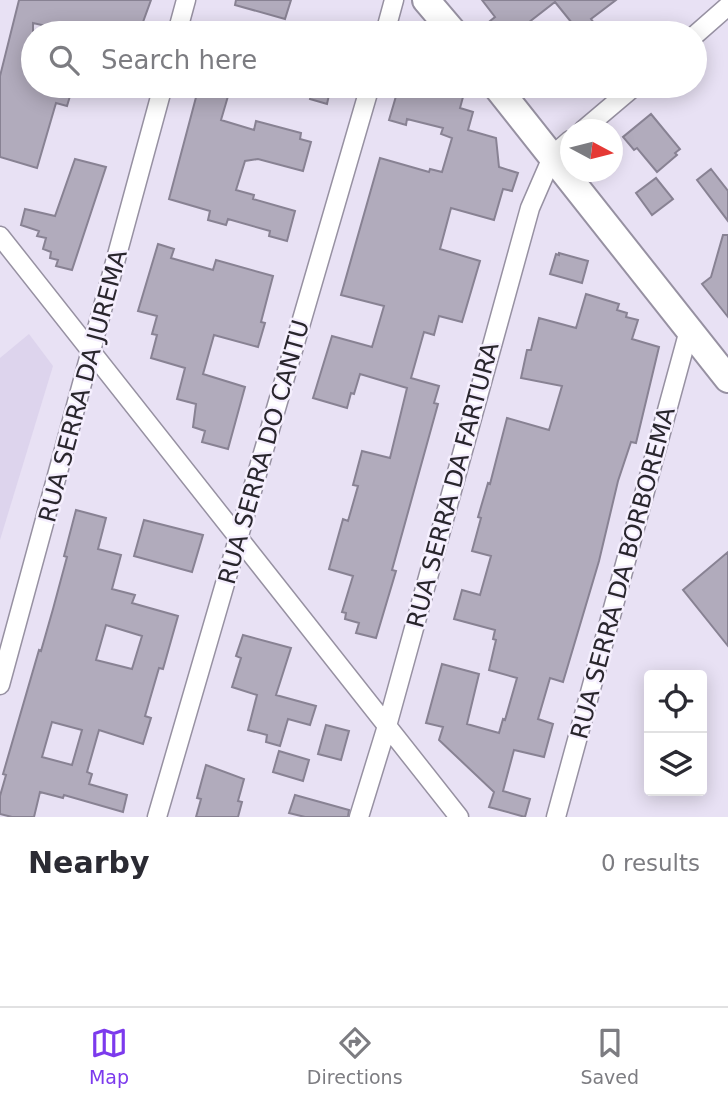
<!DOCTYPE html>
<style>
body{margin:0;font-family:"DejaVu Sans",sans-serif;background:#f7f7f7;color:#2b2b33}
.controls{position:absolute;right:21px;bottom:21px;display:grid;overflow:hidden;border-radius:7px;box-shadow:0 4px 18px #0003}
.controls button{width:63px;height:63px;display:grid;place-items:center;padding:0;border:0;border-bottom:2px solid #e1e1e2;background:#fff;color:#2b2b33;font:35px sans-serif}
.compass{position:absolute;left:560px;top:119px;width:63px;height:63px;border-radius:50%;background:#fff;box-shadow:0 4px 18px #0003;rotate:97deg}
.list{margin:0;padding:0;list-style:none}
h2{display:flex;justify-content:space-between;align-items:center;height:91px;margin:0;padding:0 28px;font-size:30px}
h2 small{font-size:23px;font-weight:400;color:#7c7c81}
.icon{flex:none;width:38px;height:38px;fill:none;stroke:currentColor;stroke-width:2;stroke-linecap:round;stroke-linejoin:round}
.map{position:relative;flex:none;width:728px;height:817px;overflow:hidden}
.search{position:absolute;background:#fff;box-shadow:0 4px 18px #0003;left:21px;right:21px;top:21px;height:77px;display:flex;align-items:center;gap:18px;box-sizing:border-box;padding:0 24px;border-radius:38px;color:#7c7c81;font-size:26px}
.sheet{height:189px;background:#fff}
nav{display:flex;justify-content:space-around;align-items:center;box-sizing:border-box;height:98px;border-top:2px solid #e1e1e2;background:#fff;font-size:19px;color:#7c7c81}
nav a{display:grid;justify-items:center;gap:4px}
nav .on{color:#7c3aed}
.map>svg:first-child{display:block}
.built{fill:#ddd4ed}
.building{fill:#b1abbc;stroke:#888293;stroke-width:2;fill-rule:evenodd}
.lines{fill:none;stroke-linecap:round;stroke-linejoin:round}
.street-casing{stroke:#9791a2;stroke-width:21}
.secondary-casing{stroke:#9791a2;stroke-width:30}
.street{stroke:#fff;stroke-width:18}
.secondary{stroke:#fff;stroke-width:26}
.labels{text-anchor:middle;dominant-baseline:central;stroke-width:5;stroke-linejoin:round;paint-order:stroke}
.street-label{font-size:24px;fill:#29262d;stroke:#f5effe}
</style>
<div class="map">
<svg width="728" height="817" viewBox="0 0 728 817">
<rect width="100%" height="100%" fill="#e8e1f4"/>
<path class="built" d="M29 334 53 366 0 540V358Z"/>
<path class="building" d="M19 0H151L139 33H77L33 23V86H73L67 106 56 103 37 168 0 157V76Z
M236 0H291L285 19 235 5Z
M482 0H616L591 19 602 33H580L555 2 515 33H475L495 17Z
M199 86H231L221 120 254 130 256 121 301 133 300 139 311 142 303 171 258 159 245 161 236 190 254 195 253 199 295 211 287 241 269 236 270 231 228 219 226 225 208 220 210 211 169 199Z
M313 86H331L327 104 310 99Z
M399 86H466L460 108 473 112 468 130 496 138 499 167 518 173 512 191 503 189 494 220 451 208 440 249 480 261 462 322 439 316 434 335 424 332 411 378 439 386 434 403 438 404 392 570 396 571 376 638 356 633 359 623 345 619 346 613 342 612 353 576 329 569 343 519 348 521 358 486 353 485 362 451 390 458 407 388 360 374 354 394 351 393 347 408 313 398 332 336 372 347 384 306 341 295 380 158 429 172 430 169 442 172 452 138 441 134 443 128 407 119 406 125 389 120Z
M651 114 680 149 675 153 677 155 657 172 637 148 634 150 623 137Z
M75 159 106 167 72 270 56 266 58 260 50 258 51 252 43 249 46 238 37 236 39 231 21 225 25 209 55 216Z
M711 169 728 191V221L697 180Z
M656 178 673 199 652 215 636 193Z
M723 235H728V317L702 284 711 277Z
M158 244 174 249 171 258 213 270 216 260 273 276 261 322 265 323 258 347 214 335 203 374 245 387 228 449 202 442 205 431 193 427 196 404 177 399 185 368 151 358 157 335 152 334 157 316 138 311Z
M559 253 588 261 582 283 550 274 556 254 559 255Z
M586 294 619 304 617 310 627 313 626 317 638 320 632 339 659 347 636 443 631 442 618 481 599 561 563 682 550 678 538 719 553 724 544 757 514 750 503 791 530 799 525 817 489 807 494 792 439 740 443 727 426 723 442 664 479 674 467 724 499 733 503 719 505 720 517 678 489 670 496 640 493 639 495 630 454 619 462 590 480 595 491 556 472 551 481 518 478 517 488 483 490 484 507 418 549 430 562 386 521 378 527 350H531L539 318 576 328Z
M76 510 106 518 98 549 121 555 112 589 135 595 132 603 178 616 163 669 159 668 145 716 151 718 143 744 99 730 87 772 92 774 89 784 127 795 123 812 64 795 63 798 40 792 34 817H12L0 814V796L6 775 3 774 39 650 41 651 53 609 67 557 64 556ZM106 625 142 636 132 669 96 660ZM52 722 82 730 72 765 42 757Z
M144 520 203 535 192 572 134 556Z
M728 552V646L683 590Z
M243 635 291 648 276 695 316 706 310 725 288 719 280 746 266 742 267 735 248 730 257 695 232 687 241 658 236 656Z
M326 725 349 731 341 760 318 754Z
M279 751 309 760 303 781 273 772Z
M206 765 244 779 238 801 242 802 238 817H196L201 799 197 798Z
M295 795 349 810 348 817H305L289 813Z"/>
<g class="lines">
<defs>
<path id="street" d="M177 33 186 0
M385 33 394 0
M695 35 728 6
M583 130 635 86
M0 236 459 817
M0 685 163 86
M157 817 370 86
M359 817 387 726 530 208 553 155 570 140
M556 817 689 330"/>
<path id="secondary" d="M426 0 454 33
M496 86 728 379"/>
</defs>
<use href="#street" class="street-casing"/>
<use href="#secondary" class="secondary-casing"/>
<use href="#street" class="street"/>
<use href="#secondary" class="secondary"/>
</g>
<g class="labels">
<g class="street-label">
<text transform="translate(83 386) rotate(-75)">RUA SERRA DA JUREMA</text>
<text transform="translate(264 452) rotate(-74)">RUA SERRA DO CANTU</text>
<text transform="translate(453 485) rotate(-75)">RUA SERRA DA FARTURA</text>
<text transform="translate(623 573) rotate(-75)">RUA SERRA DA BORBOREMA</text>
</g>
</g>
</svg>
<div class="controls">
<button><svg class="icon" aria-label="locate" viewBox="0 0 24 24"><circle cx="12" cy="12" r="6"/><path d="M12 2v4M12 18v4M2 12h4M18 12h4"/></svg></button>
<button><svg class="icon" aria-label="layers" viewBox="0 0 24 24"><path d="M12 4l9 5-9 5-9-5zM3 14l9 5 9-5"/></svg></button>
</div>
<svg class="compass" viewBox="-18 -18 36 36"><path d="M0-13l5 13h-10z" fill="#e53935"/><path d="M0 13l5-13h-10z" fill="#7c7c81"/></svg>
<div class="search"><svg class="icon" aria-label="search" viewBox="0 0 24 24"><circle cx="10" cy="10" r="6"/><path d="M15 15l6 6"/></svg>Search here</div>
</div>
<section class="sheet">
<h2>Nearby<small>0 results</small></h2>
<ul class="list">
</ul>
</section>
<nav>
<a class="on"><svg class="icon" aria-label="map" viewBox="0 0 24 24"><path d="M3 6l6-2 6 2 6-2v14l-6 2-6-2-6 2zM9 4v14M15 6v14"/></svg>Map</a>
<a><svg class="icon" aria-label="directions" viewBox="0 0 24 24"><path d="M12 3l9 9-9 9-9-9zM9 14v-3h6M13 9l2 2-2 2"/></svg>Directions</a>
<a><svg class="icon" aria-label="saved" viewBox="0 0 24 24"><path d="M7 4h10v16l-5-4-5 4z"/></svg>Saved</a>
</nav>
